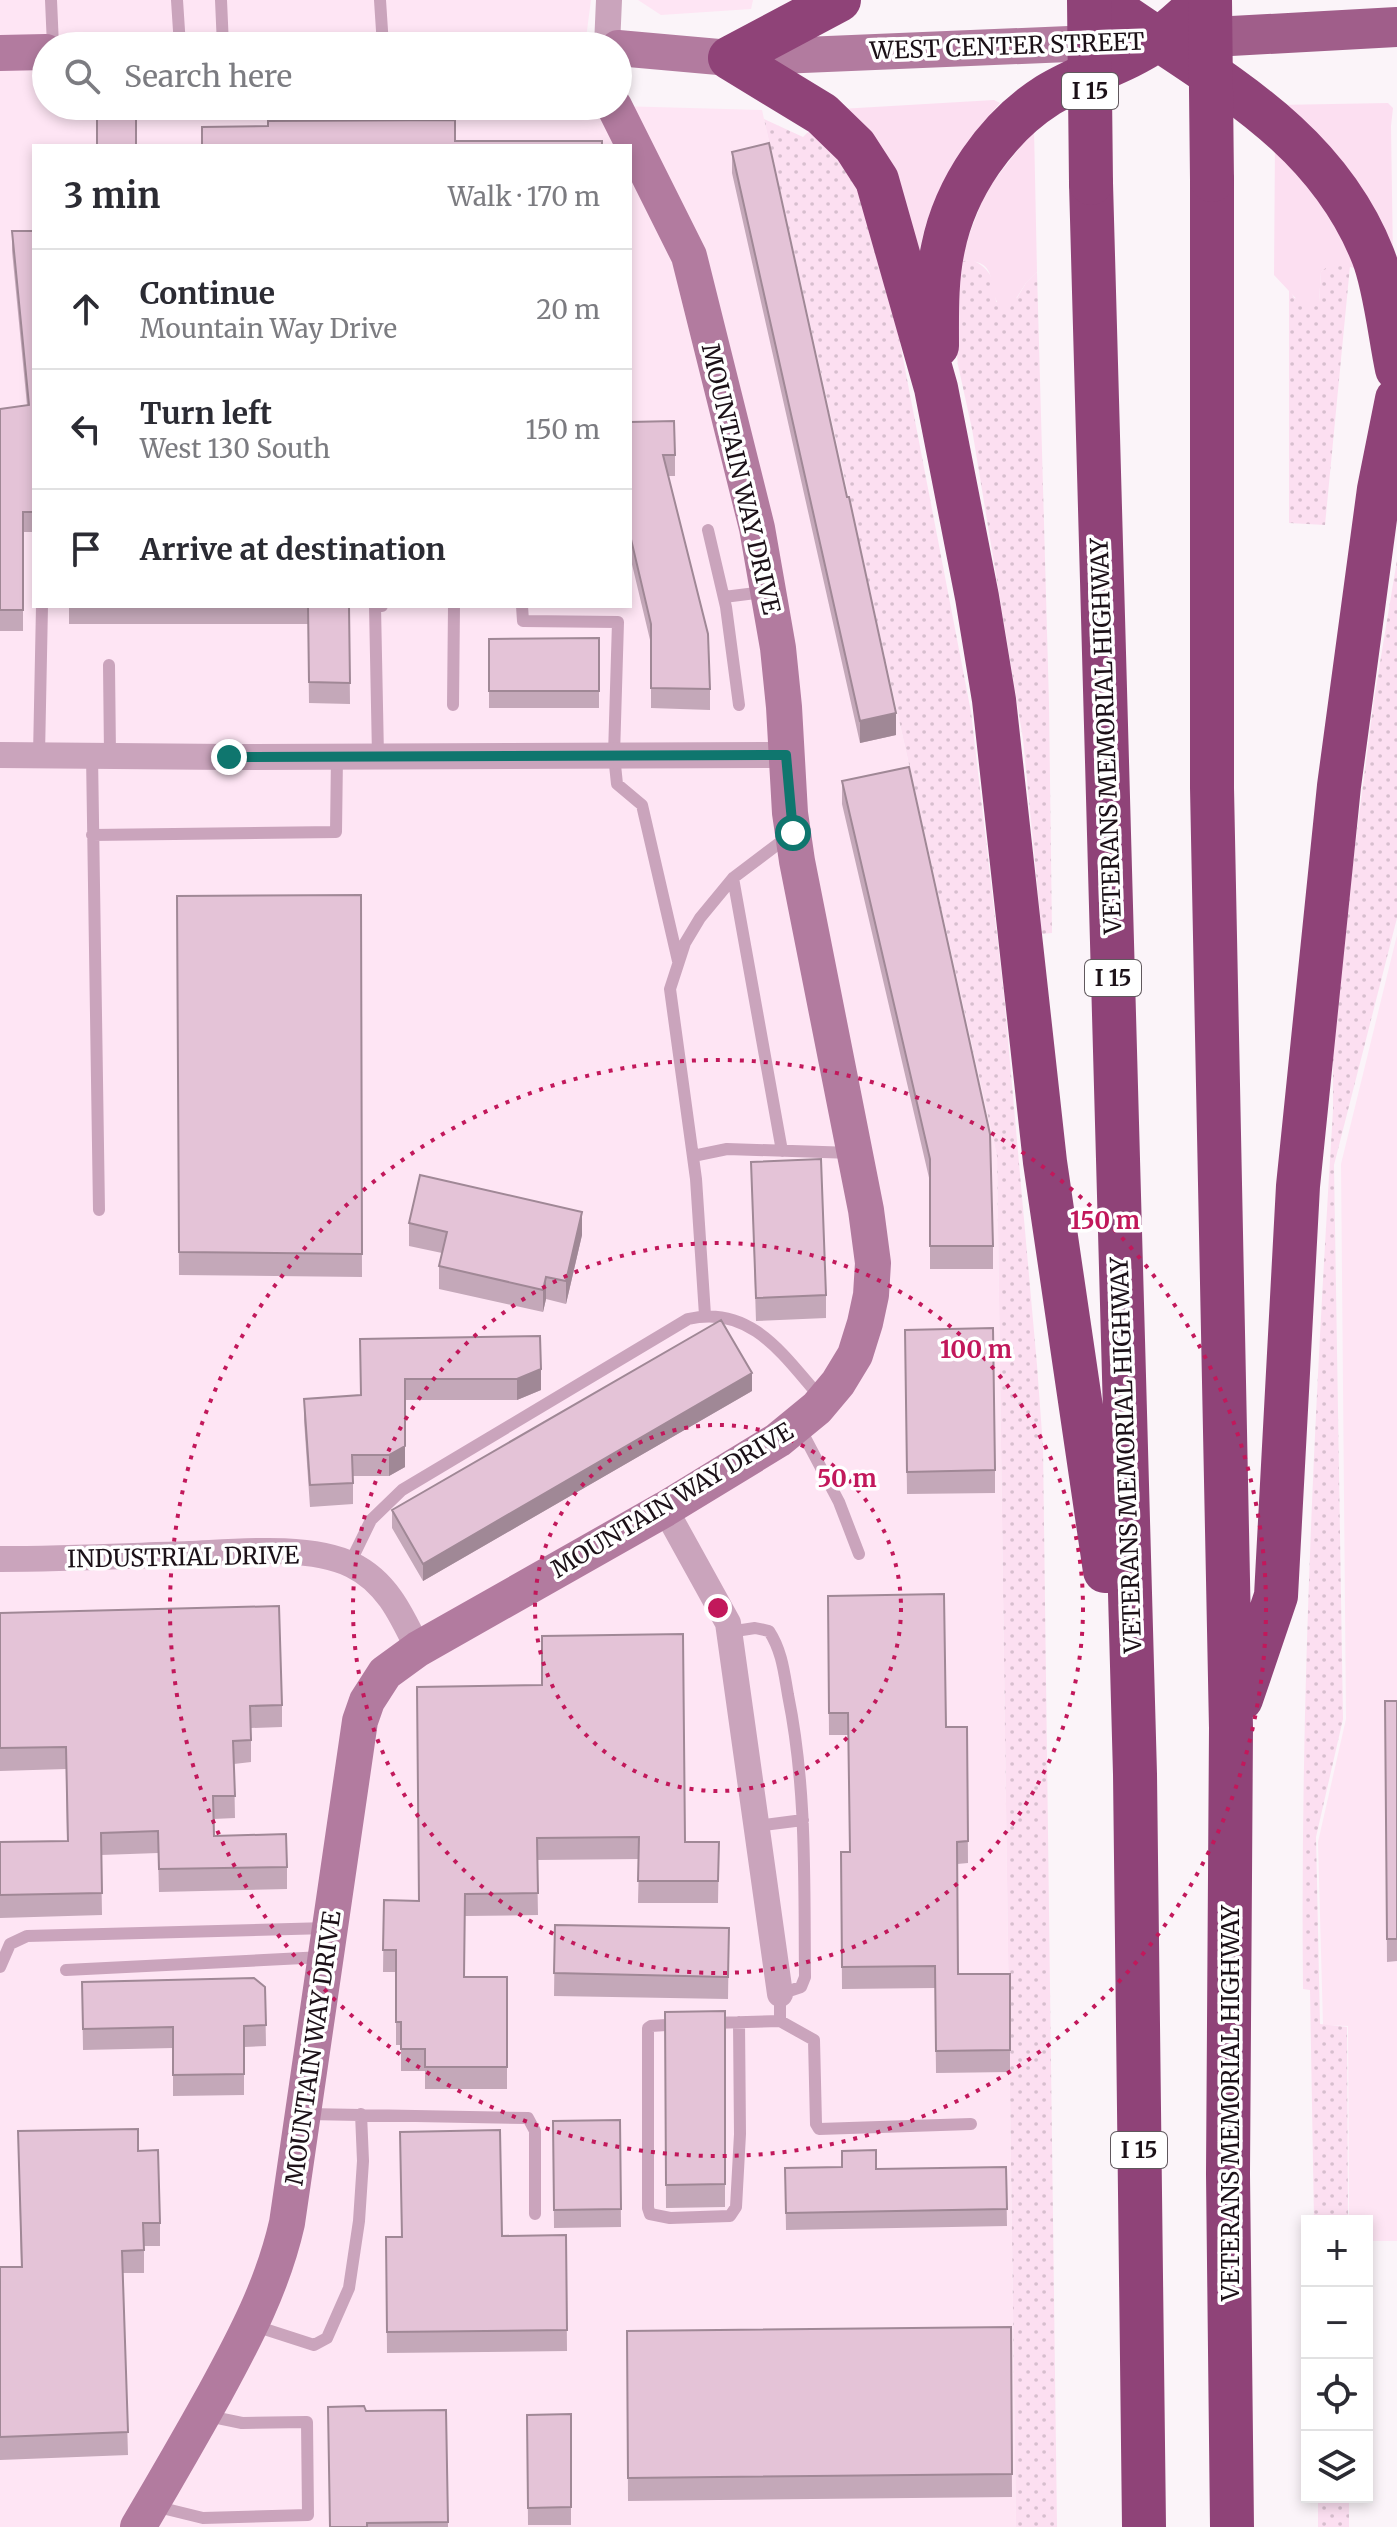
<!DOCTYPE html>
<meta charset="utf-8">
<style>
body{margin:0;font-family:Merriweather,serif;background:#f7f7f7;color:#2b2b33}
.controls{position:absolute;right:24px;bottom:24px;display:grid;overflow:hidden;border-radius:0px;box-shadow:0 4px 12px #0003}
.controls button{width:72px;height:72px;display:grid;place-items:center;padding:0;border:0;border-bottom:2px solid #e1e1e2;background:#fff;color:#2b2b33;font:40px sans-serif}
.stop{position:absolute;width:24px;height:24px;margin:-18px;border:6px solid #0f766e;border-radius:50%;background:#fff}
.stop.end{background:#0f766e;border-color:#fff;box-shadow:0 2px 8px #0008}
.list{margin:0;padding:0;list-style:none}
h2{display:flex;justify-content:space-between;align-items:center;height:104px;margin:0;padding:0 32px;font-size:34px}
h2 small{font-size:26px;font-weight:400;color:#7c7c81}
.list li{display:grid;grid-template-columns:52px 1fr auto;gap:24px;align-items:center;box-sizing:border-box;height:120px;padding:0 32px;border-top:2px solid #e1e1e2}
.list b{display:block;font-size:30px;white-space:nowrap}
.list p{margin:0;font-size:26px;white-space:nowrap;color:#7c7c81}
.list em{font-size:26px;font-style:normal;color:#7c7c81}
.icon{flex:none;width:44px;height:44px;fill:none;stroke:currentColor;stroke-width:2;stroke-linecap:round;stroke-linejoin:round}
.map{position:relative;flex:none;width:1397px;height:2527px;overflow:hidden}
.search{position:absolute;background:#fff;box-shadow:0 4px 12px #0003;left:32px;top:32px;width:600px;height:88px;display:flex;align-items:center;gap:20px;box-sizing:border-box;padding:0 28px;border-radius:44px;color:#7c7c81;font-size:30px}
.panel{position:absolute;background:#fff;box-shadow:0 4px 12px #0003;left:32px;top:144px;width:600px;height:464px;border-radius:0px}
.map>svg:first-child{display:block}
.built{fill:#fee5f4;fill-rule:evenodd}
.grass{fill:url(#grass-dots)}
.garden{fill:#fcdff1}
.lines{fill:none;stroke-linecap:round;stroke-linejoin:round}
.lane{stroke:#caa4bc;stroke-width:12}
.street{stroke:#caa4bc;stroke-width:26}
.secondary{stroke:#b27b9f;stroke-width:36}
.primary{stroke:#a05e8a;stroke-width:40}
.highway{stroke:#8f4378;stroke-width:44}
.highway-bridge{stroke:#8f4378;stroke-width:44}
.wall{fill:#c4a8b9}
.shaded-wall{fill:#a08896}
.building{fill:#e4c3d7;stroke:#a08896;stroke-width:2}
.route{stroke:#0f766e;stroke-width:10}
.ring{fill:none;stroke:#c2185b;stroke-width:4;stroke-dasharray:4 8}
.labels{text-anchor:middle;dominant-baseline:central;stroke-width:7;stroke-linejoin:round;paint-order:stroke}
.shield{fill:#fff;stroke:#60585d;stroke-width:2}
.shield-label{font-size:22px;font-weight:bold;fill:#1c1118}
.street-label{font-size:24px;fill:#1c1118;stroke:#fff}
.centre{fill:#c2185b;stroke:#fff;stroke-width:4}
.ring-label{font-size:24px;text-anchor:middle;font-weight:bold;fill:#c2185b;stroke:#fff;stroke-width:7;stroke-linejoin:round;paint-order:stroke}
</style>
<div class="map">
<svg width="1397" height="2527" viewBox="0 0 1397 2527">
<defs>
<pattern id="grass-dots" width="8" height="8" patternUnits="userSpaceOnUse" patternTransform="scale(2)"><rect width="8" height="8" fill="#fcdff1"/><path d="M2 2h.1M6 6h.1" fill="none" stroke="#d7bece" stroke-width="1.8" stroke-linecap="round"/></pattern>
</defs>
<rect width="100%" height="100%" fill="#fbf4f9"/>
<path class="built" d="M0 0H591L585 46H46V106H618L762 110 997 1156 1016 2527H0ZM34 146H630V606H34Z
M638 0H753L751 9 661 15Z
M1397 935V2241H1367V2221H1349L1348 2026 1323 2025 1318 1842 1346 1719 1341 1164Z"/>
<path class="grass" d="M764 119 803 137 808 132C849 163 855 178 877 223L971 712 1004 995 1037 1365 1043 1447 1057 2527H1016L997 1156Z
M972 260C992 269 995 282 996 302L1017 298 1026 283 1037 272 1049 703 1052 933 1042 934 1023 739 972 429 958 365 954 329 959 261Z
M1339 262 1350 266 1325 525 1289 523V288L1294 298 1319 302 1321 272 1328 264Z
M1397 560V918L1334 1165 1343 1719 1316 1837 1320 2024 1347 2027 1348 2221H1314L1310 1990 1303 1989C1300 1696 1315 1403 1333 1110V1046L1345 925 1374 699Z
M1318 2497H1349V2527H1318Z"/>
<path class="garden" d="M994 100 1000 103C959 149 926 200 918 262L840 109Z
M1388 103 1393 108 1391 126 1393 261 1277 105Z
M1034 129 1037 272 1026 283 1010 308 1002 309C984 289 1004 258 959 261L986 191Z
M1275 142 1320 189 1362 273C1347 264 1335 258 1321 272L1319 302 1313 308 1303 306 1274 275Z"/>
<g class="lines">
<path class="lane" d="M51 0 53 46
M177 0 180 46
M221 0 223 46
M380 0 383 46
M708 530 726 607 739 705
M724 597 764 592
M522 606 523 621 618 622 614 755 617 784 642 805 678 961
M109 665 110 755
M453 705 454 606
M39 755 42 606
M92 755 99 1210
M378 756 375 606H382
M92 835 336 832 337 756
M733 878 782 1151
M693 1156 727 1149 853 1153
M705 1315 696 1179 670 989 685 943 700 918 733 878 790 835
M800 1428 839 1502 859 1554
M350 1563 371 1520 402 1490 688 1319C751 1304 784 1356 820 1397
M756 1826 803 1820
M0 1967 10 1944 27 1936 328 1928
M66 1970 323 1957
M780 2021 814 2040 816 2124 819 2129 971 2124
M712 2023 780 2021V1994L801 1987 805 1977C804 1882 807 1788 788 1695 784 1672 782 1651 769 1631L755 1628 729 1632
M681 2024 651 2026 648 2028V2208L650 2214 670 2218 730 2216 736 2207 740 2134 739 2022
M307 2114 528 2118 535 2131V2214
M252 2325 314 2345 327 2338 349 2288 359 2221 363 2161 361 2114
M154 2506 203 2518 308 2515 307 2422 242 2423 208 2416"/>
<path class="street" d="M607 46 609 0
M0 755 229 757 786 755
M665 1509 728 1623 780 1994
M0 1559C63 1559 126 1556 189 1554 235 1552 310 1544 352 1565 387 1582 402 1616 418 1649"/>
<path class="secondary" d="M618 48 730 58 1116 42
M0 53 46 52
M138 2527C164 2483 190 2438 215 2393 245 2338 273 2285 287 2223L360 1721 367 1701 385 1673 418 1649 665 1509 778 1440 817 1408 838 1383 855 1355 865 1323 871 1295 873 1263 866 1210 797 861 790 813 784 707 778 648 757 528 689 256 614 106"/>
<path class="primary" d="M1177 39 1397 27"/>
<path class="highway" d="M1101 0C1205 75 1323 129 1373 256 1385 286 1390 336 1397 369
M730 58 822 114 855 146 877 180 936 388 977 597 994 700 1045 1162 1105 1571
M730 58 839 0
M1212 180V788L1231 1728 1228 2174 1232 2527
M1091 183 1135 1774 1144 2527
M937 346C937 314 936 280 943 248 955 188 996 128 1048 95 1082 74 1124 63 1157 40 1174 29 1189 13 1204 0
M1241 1699 1276 1596 1298 1186 1339 786 1379 489 1397 399"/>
<path class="highway-bridge" d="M1089 0 1091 183
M1210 0 1212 180"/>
</g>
<path class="wall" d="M732 152 896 735 860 743 732 173Z
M12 231H34V532H23V631H0V409L27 405 12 251Z
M630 422 675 455V476H668L710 689V710L651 708V644L630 556Z
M69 606H349L350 704 309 703 308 624H69Z
M599 638V708H489V639Z
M842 781 993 1246V1269H930V1182L842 804Z
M361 895 362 1277 179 1275 177 896Z
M751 1162 826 1295V1318L756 1321Z
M409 1223 582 1235 566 1304 546 1299 543 1312 439 1289V1266L442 1253 409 1246Z
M905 1330 995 1470V1493L907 1494Z
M540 1336 541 1390 517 1400H405V1467L389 1476H353V1504L310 1507 304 1420V1399L361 1395 360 1339Z
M752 1391 423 1581 392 1528V1510Z
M828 1596 946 1727H967L968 1863 957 1864 958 1974H1010V2072L936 2073 935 1988 842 1989 841 1852H850L848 1735H829Z
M0 1613 282 1705V1727L251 1728V1762L234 1764 235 1818 213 1819 214 1836 287 1867V1889L159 1892 158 1853 101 1855 102 1915 0 1918V1842L67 1841 66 1769 0 1771Z
M417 1687 685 1842H719L718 1903H638L639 1859 537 1860 538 1915 465 1916 464 1977H507V2089H425V2071H401V2045H396V1972H383L384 1900 419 1901Z
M1385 1701H1397V1961L1387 1962Z
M555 1925 729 1928 728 1999 554 1996Z
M82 1982 265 1987 266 2046 244 2047V2095L173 2096V2048L83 2050Z
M725 2011V2207L666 2208 665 2012Z
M620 2120 621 2227 554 2228 553 2121Z
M18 2131 138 2151 160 2223V2246H144V2273H123L128 2455 0 2460V2267H21Z
M1006 2167 1007 2226 786 2230 785 2168 876 2169Z
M566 2235 567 2351 387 2353 386 2237Z
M1011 2327 1012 2497 628 2501 627 2331Z
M446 2410 448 2527H330L366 2411Z
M571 2414V2525H528L527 2415Z"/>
<path class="shaded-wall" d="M896 713V735L860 743V721Z
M582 1212V1235L566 1304V1281Z
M546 1277V1299L543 1312V1290Z
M541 1369V1390L517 1400V1379Z
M752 1373V1391L423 1581V1564Z
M405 1446V1467L389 1476V1455Z"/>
<path class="building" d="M97 106H136V146H97Z
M455 120V141H602V146H202V127L268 126V121Z
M769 143 847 497H849L896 713 860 721 732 152Z
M12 231H34V512H23V610H0V409L29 405Z
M674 421 675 455H663L708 634 710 689 651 688V624L630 535V422Z
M308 606H349L350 683 309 682Z
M599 638V691H489V639Z
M909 767 990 1134 993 1246H930V1159L842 781Z
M361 895 362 1254 179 1252 177 896Z
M821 1159 826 1295 756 1298 751 1162Z
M420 1175 582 1212 566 1281 546 1277 543 1290 439 1266 447 1232 409 1223Z
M721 1320 752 1373 423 1564 392 1510Z
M993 1328 995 1470 907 1472 905 1330Z
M540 1336 541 1369 517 1379H405V1446L389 1455H352L353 1483 310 1485 304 1399 361 1395 360 1339Z
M944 1594 946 1727H967L968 1841 957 1842 958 1974H1010V2050L936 2051 935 1966 842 1967 841 1852H850L848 1713H829L828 1596Z
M279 1606 282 1705 250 1706 251 1740 233 1741 235 1796H213L214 1836 286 1834 287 1867 159 1869 158 1831 101 1833 102 1893 0 1895V1842L68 1841 66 1747 0 1748V1613Z
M683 1634 685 1842H719L718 1881H638L639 1837 537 1838 538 1893 465 1894 464 1977H507V2067H425V2049H401V2022H396V1950H383L384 1900 419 1901 417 1687 542 1685V1636Z
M1385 1701H1397V1939H1387Z
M555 1925 729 1928 728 1977 554 1973Z
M254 1978 265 1987 266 2025 244 2026V2074L173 2075V2027L83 2029 82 1982Z
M725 2011V2184L666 2185 665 2012Z
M620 2120 621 2209 554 2210 553 2121Z
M138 2129V2151L158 2150 160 2223H143L144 2250 122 2251 128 2432 0 2437V2267H22L18 2131Z
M500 2130 502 2236 566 2235 567 2330 387 2332 386 2237H402L400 2132Z
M876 2150V2169L1006 2167 1007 2209 786 2213 785 2168 842 2167V2151Z
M1011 2327 1012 2474 628 2478 627 2331Z
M364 2406 366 2411 446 2410 448 2522 367 2523V2527H330L328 2407Z
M571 2414V2507L528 2508 527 2415Z"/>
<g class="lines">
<path class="route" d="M229 757 786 755 793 833"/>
</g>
<g class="ring">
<circle cx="718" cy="1608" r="183"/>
<circle cx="718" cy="1608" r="365"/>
<circle cx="718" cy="1608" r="548"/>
</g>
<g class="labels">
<g class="shield">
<rect x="1062" y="73" width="56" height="36" rx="6"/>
<rect x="1085" y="960" width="56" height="36" rx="6"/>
<rect x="1111" y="2132" width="56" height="36" rx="6"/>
</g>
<g class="shield-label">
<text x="1090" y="91">I 15</text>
<text x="1113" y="978">I 15</text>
<text x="1139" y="2150">I 15</text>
</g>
<g class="street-label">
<text transform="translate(1007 46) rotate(-2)">WEST CENTER STREET</text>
<text transform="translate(741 479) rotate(77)">MOUNTAIN WAY DRIVE</text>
<text transform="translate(1106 736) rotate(-92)">VETERANS MEMORIAL HIGHWAY</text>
<text transform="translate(1126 1455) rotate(-92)">VETERANS MEMORIAL HIGHWAY</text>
<text transform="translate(672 1500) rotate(-31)">MOUNTAIN WAY DRIVE</text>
<text transform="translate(183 1557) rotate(-1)">INDUSTRIAL DRIVE</text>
<text transform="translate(313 2048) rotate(-82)">MOUNTAIN WAY DRIVE</text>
<text transform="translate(1230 2103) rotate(-90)">VETERANS MEMORIAL HIGHWAY</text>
</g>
</g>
<circle cx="718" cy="1608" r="12" class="centre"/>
<g class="ring-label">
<text x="1105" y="1229">150 m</text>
<text x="976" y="1358">100 m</text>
<text x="847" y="1487">50 m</text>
</g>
</svg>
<div class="controls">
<button>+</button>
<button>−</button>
<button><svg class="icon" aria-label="locate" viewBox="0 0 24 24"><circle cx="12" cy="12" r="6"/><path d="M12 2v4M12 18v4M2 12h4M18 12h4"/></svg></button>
<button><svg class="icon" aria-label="layers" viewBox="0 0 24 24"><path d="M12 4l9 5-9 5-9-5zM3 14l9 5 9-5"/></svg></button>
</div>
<div class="stop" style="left:793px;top:833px"></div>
<div class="stop end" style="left:229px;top:757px"></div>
<div class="search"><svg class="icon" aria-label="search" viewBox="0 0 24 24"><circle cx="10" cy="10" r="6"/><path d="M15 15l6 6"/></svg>Search here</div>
<section class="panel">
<h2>3 min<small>Walk · 170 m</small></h2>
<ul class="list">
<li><svg class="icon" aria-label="ahead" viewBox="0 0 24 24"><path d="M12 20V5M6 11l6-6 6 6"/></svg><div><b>Continue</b><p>Mountain Way Drive</p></div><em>20 m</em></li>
<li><svg class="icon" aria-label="left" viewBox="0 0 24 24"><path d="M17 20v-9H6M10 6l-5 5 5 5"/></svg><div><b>Turn left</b><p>West 130 South</p></div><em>150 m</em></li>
<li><svg class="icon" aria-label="arrive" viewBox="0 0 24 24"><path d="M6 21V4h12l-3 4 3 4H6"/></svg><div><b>Arrive at destination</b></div></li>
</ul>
</section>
</div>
